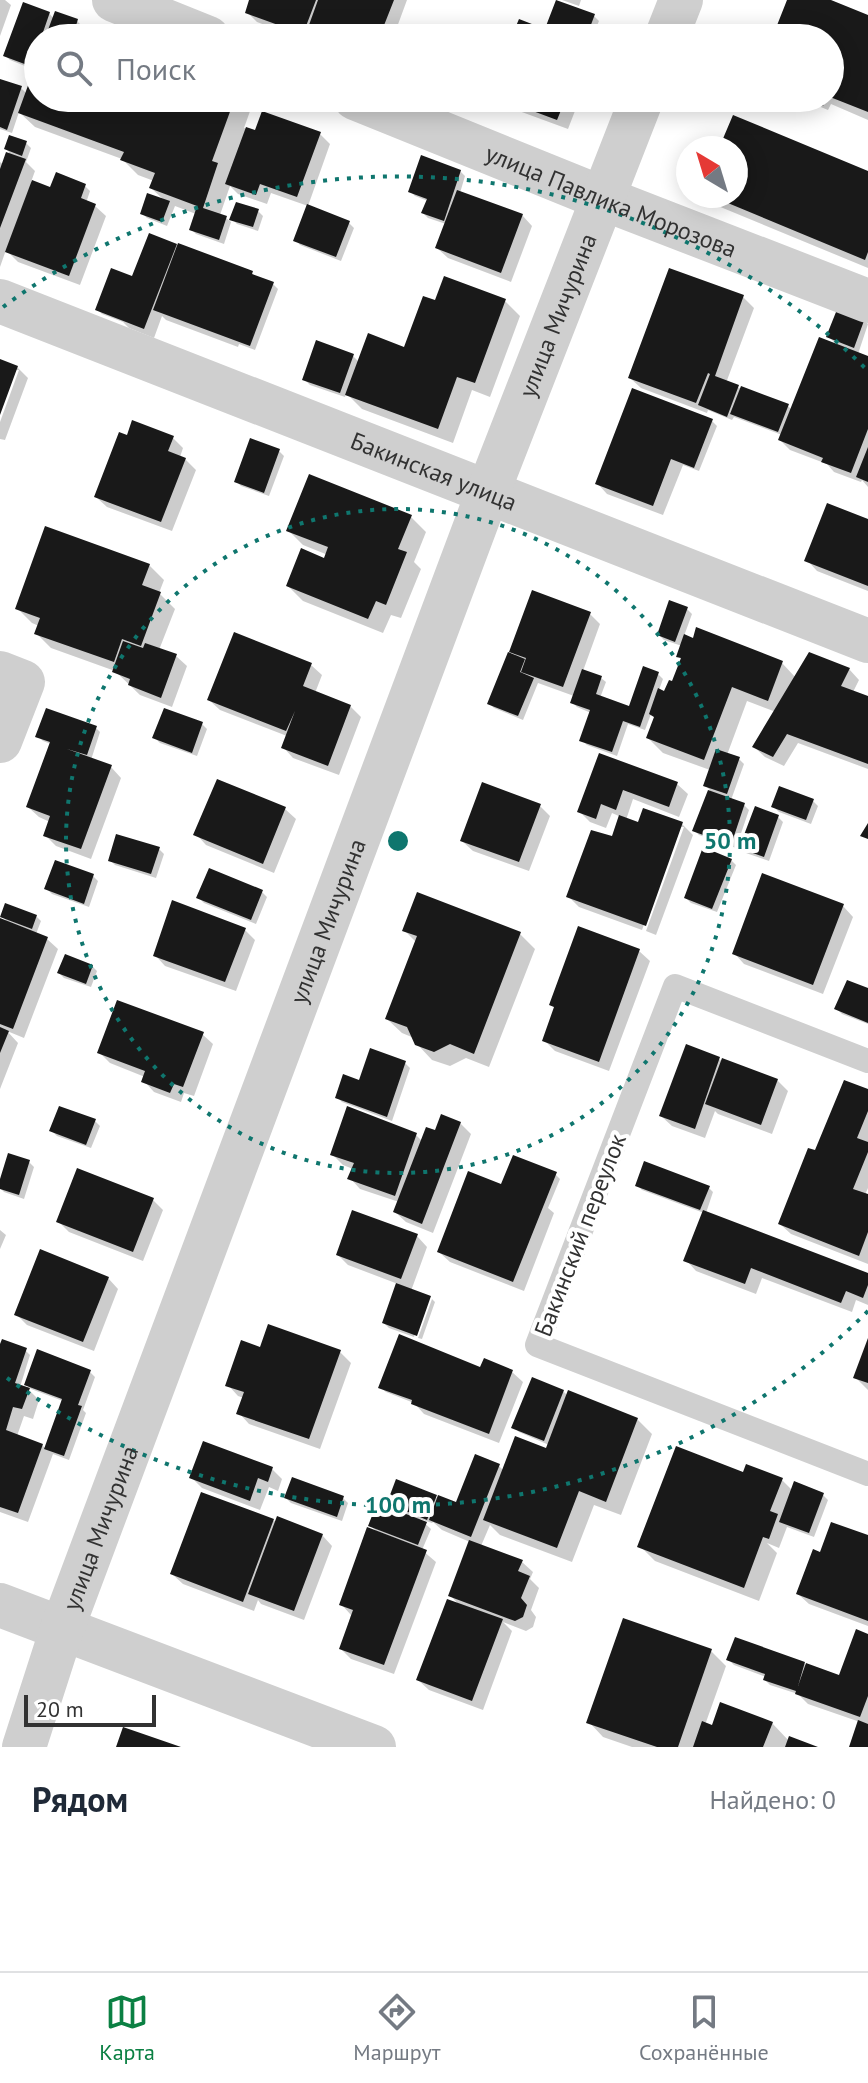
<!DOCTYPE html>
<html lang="ru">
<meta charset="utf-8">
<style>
body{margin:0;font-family:"PT Sans",sans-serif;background:#f6f6f7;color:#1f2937}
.compass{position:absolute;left:676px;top:136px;width:72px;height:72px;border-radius:50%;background:#fff;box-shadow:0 4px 20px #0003;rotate:322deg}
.scale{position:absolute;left:24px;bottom:20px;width:132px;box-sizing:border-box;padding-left:8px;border:4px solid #323232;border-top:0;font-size:22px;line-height:28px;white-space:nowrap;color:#323232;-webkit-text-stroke:6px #fff;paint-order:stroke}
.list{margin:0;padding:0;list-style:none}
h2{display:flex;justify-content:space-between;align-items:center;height:104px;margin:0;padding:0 32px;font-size:34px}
h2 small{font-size:26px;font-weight:400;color:#747a83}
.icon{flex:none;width:44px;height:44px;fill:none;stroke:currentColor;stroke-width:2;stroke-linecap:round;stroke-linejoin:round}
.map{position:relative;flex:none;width:868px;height:1747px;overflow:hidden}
.search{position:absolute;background:#fff;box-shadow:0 4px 20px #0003;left:24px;right:24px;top:24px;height:88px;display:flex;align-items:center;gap:20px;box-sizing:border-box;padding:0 28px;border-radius:44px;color:#747a83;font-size:30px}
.sheet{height:224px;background:#fff}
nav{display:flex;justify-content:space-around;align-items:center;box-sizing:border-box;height:112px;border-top:2px solid #e0e1e3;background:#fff;font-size:22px;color:#747a83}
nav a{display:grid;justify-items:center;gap:4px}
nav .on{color:#0b8043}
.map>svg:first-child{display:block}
.shadow{fill:#0003}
.building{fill:#191919}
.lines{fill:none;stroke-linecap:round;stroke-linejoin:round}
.service{stroke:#cfcfcf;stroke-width:24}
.minor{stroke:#cfcfcf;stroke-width:44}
.ring{fill:none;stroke:#0f766e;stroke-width:4;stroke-dasharray:4 8}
.labels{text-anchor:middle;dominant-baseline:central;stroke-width:8;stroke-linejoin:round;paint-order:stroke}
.street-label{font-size:24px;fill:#323232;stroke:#fff}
.centre{fill:#0f766e;stroke:#fff;stroke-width:4}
.ring-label{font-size:24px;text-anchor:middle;font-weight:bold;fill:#0f766e;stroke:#fff;stroke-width:8;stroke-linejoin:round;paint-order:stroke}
</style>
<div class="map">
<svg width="868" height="1747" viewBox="0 0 868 1747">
<rect width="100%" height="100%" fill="#fff"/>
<path class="shadow" d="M0 0H5L11 5 0 36Z
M251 0H407L393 38H330L318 31 316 38H299L257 22 247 12Z
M562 0H581L579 6Z
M789 0H826L868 17V120L831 104 828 110 799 98H830V38H774Z
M49 13 54 19 56 13 77 21 92 36V38H38V98H251L254 100 244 128 256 132 320 134 330 144 308 206 271 193 267 204 238 194 230 186 220 215 226 218 231 222 237 204 258 211 263 216 258 231 237 224 232 219 224 244 196 234 191 229 196 214 175 206 167 226 147 218 142 213 165 201 151 188 154 181 138 175 122 159 35 127 19 112 12 133 0 129V81L21 88 27 94 35 70 10 60 5 55Z
M594 16 599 21 592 38H574L568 36 567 38H513L560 37 548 25Z
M510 98H580L568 129 519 111 509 100Z
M734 118 868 173V268L718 206 708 196H736V148H721Z
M26 143 31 148 26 162 35 171 31 182 51 190 85 186 90 191 86 203 95 206 106 216 80 285 18 262 6 250 0 267V162L4 165 9 152 6 149Z
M460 171 465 176 460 193 522 215 532 226 511 282 448 258 437 248 446 224 428 218 423 213 428 201 415 196 410 191Z
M349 223 354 228 341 261 300 245 296 240Z
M150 235 252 273 256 278 273 284 278 289 255 350 239 344 238 347 166 320 162 316 154 338 129 328 123 322 102 314 97 309 133 280Z
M670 271 743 297 754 308 726 383 788 406 792 410 839 347 828 336 864 320 868 324 858 354 868 358V487L862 480 861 482 834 472 827 464 790 450 780 440 782 435 734 417 732 420 708 410 707 413 641 388 630 378Z
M505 301 520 316 490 397 472 390 453 443 362 409 346 393 345 397 310 385 305 380 353 356 359 362 405 349 436 303Z
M0 361 17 367 28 378 5 440 0 439V422L19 370H15L0 410Z
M712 421 717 426 699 471 683 465 663 515 607 494 597 483Z
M128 437 173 438 183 448 180 457 185 459 196 470 172 531 107 507 96 497Z
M279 451 284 456 269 496 241 486 236 481Z
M411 517 426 532 414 562 421 569 401 618 391 615 383 633 303 601 288 586 325 561 328 555 303 545 288 530Z
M868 521V591L817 571 807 560Z
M149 565 164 580 159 593 175 609 159 650 176 656 187 666 172 707 140 695 115 671 51 648 36 633 39 626 32 623 17 608Z
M687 609 692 614 684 636 782 663 796 678 849 669 859 680 853 692 868 698V769L798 743 784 766 765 757 754 747 776 712 747 701 727 755 739 759 744 764 731 800 744 805 749 810 736 848 699 835 694 830 710 790 705 785 710 770 663 753 648 738 656 718 651 714 645 730 628 724 617 756 587 745 582 740 591 713 577 707 572 702 574 696 538 683 523 720 494 708 489 703 519 659 511 651 589 613 600 624 583 671 601 678 606 682 600 698 630 708 658 674 663 679 659 690 666 694 673 684 682 660 678 656 682 646 664 640 659 635Z
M311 665 322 675 315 693 350 706 361 717 339 775 293 758 283 747 287 736 220 710 209 700Z
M202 724 207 729 197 756 160 743 155 738Z
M95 727 100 732 91 760 111 767 121 778 91 859 56 846 45 835 50 822 39 817 28 807 51 744 43 741 38 736Z
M601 756 677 784 688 794 679 817 633 799 626 820 639 825 644 811 682 824 693 835 656 935 646 931 684 827H680L642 930 579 907 569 897 613 839 621 817 612 813 606 828 590 822 580 812Z
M813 801 818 806 811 824 779 812 774 807Z
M539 805 550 816 529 871 473 851 462 841Z
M285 809 296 819 274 873 206 845 196 834Z
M778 817 783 822 769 861 746 853 742 848Z
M159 849 164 854 156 878 115 865 110 860Z
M731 860 736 865 717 912 691 903 686 898Z
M93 876 98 881 89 907 52 894 47 889Z
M262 892 267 897 256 924 204 903 199 898Z
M843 906 853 917 823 994 744 964 734 953Z
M36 916 41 921 36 934 47 939 58 949 24 1038 7 1031 18 1043 0 1089V921L10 925 3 917Z
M245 930 255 940 236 991 165 966 155 955Z
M404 930 520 934 535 949 489 1067 466 1058 450 1066 432 1060 417 1044 414 1038 402 1033 387 1019 417 943Z
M639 951 650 961 609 1071 555 1051 544 1040 556 1009 551 1004Z
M92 966 97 971 91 987 64 978 59 973Z
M868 991V1024L842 1014 837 1009Z
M202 1034 213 1044 194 1096 184 1093 181 1102 154 1092 144 1081 145 1077 110 1063 100 1053Z
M719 1059 723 1062 777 1080 788 1091 772 1134 718 1114 715 1111 705 1138 672 1126 661 1116Z
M405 1063 410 1068 392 1121 342 1102 337 1097 361 1082Z
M868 1091V1188L865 1195 868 1197V1264L791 1234 780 1224 816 1153Z
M95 1121 100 1126 91 1148 57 1136 52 1131Z
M460 1123 471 1134 433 1233 406 1222 395 1212 399 1202 360 1189 350 1178 353 1169 343 1165 333 1155 416 1135 422 1141 436 1133Z
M29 1162 34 1167 24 1199 4 1192 0 1188V1185Z
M555 1174 560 1179 548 1208 554 1213 524 1291 450 1262 439 1252 502 1187Z
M637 1185 708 1187 713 1192 706 1213 868 1275V1305L856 1300 852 1312 762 1278 756 1294 696 1271 686 1260 704 1213 642 1190Z
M153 1200 163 1210 143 1261 69 1232 58 1221Z
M0 1230 6 1235 0 1249Z
M417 1236 427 1247 411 1291 428 1297 414 1337 389 1328 384 1323 398 1284 348 1265 338 1255Z
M108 1278 118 1289 94 1351 27 1325 16 1314Z
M432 1299 435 1302 422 1339 418 1338Z
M269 1327 340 1352 351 1363 320 1449 249 1424 239 1413 244 1398 238 1396 228 1385 261 1349Z
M868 1343V1390L855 1377Z
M0 1350H25L30 1355 20 1387 29 1390 39 1400 33 1419 24 1416 17 1436 42 1445 46 1449 63 1401 31 1389 26 1384 90 1372 95 1377 83 1410 86 1413 69 1460 53 1454 28 1522 0 1512Z
M481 1369 512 1372 523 1382 499 1443 424 1414 414 1403 386 1392 381 1388Z
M563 1391 568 1396 637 1419 652 1434 621 1515 594 1505 572 1562 500 1535 490 1525 481 1546 522 1562 533 1572 530 1579 539 1588 531 1610 536 1617 533 1627 526 1631 503 1622 512 1631 483 1710 429 1690 418 1680 460 1606 450 1595 470 1542 442 1530 433 1522 432 1523 420 1519 431 1529 422 1550 436 1562 394 1674 351 1659 341 1649 351 1615 341 1604 379 1534 370 1525 401 1514 389 1503 436 1497 439 1500 457 1505 499 1466 504 1471 547 1450 549 1445 519 1432 514 1427Z
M272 1469 282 1479 278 1491 269 1487 260 1510 202 1488 191 1477Z
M744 1474 781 1479 793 1491 823 1495 828 1500 814 1537 787 1527 779 1548 767 1543 777 1553 759 1601 655 1561 640 1546Z
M202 1495 277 1522 322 1535 332 1546 304 1620 261 1604 258 1600 254 1611 183 1584 172 1574Z
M286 1498H343L348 1503 342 1521 291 1503Z
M868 1538V1626L809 1604 798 1594 821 1555Z
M868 1636V1747H851L860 1722 808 1704 798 1694 770 1685 765 1680 766 1677 734 1665 729 1660 804 1663 807 1667 849 1681Z
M711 1651 726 1666 705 1725 713 1728 772 1723 789 1741 813 1747H632L603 1737 589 1722Z"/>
<path class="building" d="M249 0H316L303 34 245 13Z
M318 0H394L379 38H345L309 25Z
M556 0 595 14 586 38H579L546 26Z
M787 0H831L868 15V112L830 97V38H772Z
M23 2 50 12 41 38H38V45L30 66 3 56Z
M55 11 78 19 75 29 86 33 85 38H45Z
M519 19 568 38H511Z
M38 58V98H235L212 161 218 163 203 208 227 216 219 240 189 230 197 206 149 188 155 173 120 160 124 152 18 113Z
M0 79 22 86 7 130 0 127Z
M507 98H566L557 120 506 101Z
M803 98H827L823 106Z
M262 111 321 132 297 197 260 184 256 195 225 184 246 127 255 130Z
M733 115 868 171V252L865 260 711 196H736V148H719Z
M9 135 27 141 22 156 4 149Z
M6 152 26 159 0 228V169Z
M421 155 461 170 444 221 421 213 427 199 408 192Z
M56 172 86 184 81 198 96 204 69 276 5 252 32 180 50 187Z
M457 190 523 214 501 273 435 248Z
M147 193 170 201 162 222 140 214Z
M236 202 259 209 253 227 229 220Z
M307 204 350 221 336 257 293 241Z
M149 233 177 244 144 329 95 310 111 268 132 276Z
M178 243 253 271 252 274 274 282 250 346 153 310Z
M669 268 744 295 715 376 739 385 727 417 698 405 710 374 708 373 696 403 628 378Z
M444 276 506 299 475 383 457 377 438 429 345 395 368 333 404 347 423 296 435 300Z
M838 307 865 318 854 348 826 337Z
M819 337 868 356V429L851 473 821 462 823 458 778 440Z
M316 340 354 354 340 393 302 380Z
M0 359 18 366 0 415Z
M741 386 789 404 778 432 730 414Z
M632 388 713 419 694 468 671 459 653 506 595 484Z
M132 420 174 436 168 451 186 458 161 522 94 497 119 432 127 435Z
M250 438 280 449 264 493 234 482Z
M868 447V482L856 477Z
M309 474 412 515 398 549 407 552 386 605 376 601 368 619 286 586 301 548 324 558 328 547 286 531Z
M827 503 868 519V586L804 561Z
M45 526 150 564 142 585 161 592 141 646 122 639 114 662 34 634 40 618 15 609Z
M532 590 591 612 563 687 521 672 526 658 509 652Z
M669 600 688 607 675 642 657 635Z
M696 627 783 661 768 701 732 687 704 760 646 738 654 717 649 714 658 688 664 691 669 680 672 681 681 658 676 657 684 634 693 638Z
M234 632 312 663 303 686 351 705 328 766 281 748 295 711 286 731 207 700Z
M123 641 143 648 145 643 177 654 161 698 128 685 130 679 112 672Z
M508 652 525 659 520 672 534 678 518 716 487 704Z
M809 652 850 668 841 686 868 696V764L787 734 773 757 752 747Z
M643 666 659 672 640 727 623 721 612 752 579 741 590 710 570 703 582 669 602 676 596 694 629 706Z
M46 708 97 726 87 755 67 749 112 765 81 849 43 836 50 816 26 807 50 742 35 737Z
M164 708 203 722 192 753 152 738Z
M716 749 740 757 727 794 703 786Z
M599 753 678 782 669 807 623 790 616 810 601 804 596 819 577 812Z
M217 779 286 807 263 864 193 835Z
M482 782 541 804 519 862 460 841Z
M779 786 814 799 806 820 771 807Z
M708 790 745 803 731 845 692 831Z
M755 806 779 815 764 857 739 848Z
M643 808 683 822 646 926 566 897 591 830 612 836 619 815 638 822Z
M868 823V839L860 836Z
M116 834 160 847 151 874 108 861Z
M703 847 732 859 712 909 684 898Z
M55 860 94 874 84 904 44 889Z
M209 868 263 890 251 920 196 898Z
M762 873 844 904 813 985 732 954Z
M417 892 521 932 474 1054 450 1044 434 1052 415 1045 407 1027 385 1019 417 936 402 931Z
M172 900 246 928 225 982 153 956Z
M5 903 37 915 32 929 0 917Z
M0 918 48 937 13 1029 0 1024Z
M578 926 640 949 599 1062 542 1041 554 1007 549 1005Z
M65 954 93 965 86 984 57 973Z
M847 980 868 988V1023L834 1009Z
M117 1000 204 1032 183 1087 174 1084 170 1093 141 1082 145 1071 97 1053Z
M0 1027 9 1031 0 1053Z
M686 1044 720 1057 695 1129 659 1116Z
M370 1048 406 1061 387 1117 335 1098 343 1074 359 1080Z
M722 1058 778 1079 761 1125 705 1104Z
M844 1080 868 1089V1111L857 1138 868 1142V1152L853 1189 868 1194V1232L859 1256 778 1224 808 1148 815 1150Z
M59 1106 96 1119 86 1145 49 1131Z
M347 1106 417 1133 395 1196 347 1179 354 1163 330 1155Z
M441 1114 461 1122 422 1224 393 1212 426 1127 435 1130Z
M8 1153 30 1160 19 1195 0 1189V1179Z
M513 1155 557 1172 513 1282 437 1252 468 1171 501 1184Z
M644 1161 710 1186 700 1210 635 1186Z
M77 1168 154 1198 133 1252 56 1222Z
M352 1210 418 1234 401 1279 336 1255Z
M703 1210 868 1273V1285L863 1298 846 1291 841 1303 751 1268 745 1284 683 1261Z
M40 1249 109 1277 83 1342 14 1315Z
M396 1283 431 1296 417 1336 382 1323Z
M268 1324 341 1350 309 1439 236 1414 244 1392 225 1386 241 1340 260 1347Z
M399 1334 480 1367 484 1358 513 1370 489 1434 411 1404 412 1400 378 1388Z
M868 1338V1383L853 1378Z
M2 1339 27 1348 15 1383 30 1388 22 1409 13 1407 6 1430 43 1444 18 1513 0 1507V1344Z
M37 1349 91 1370 78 1405 82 1406 64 1456 44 1449 62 1399 24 1385Z
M532 1377 564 1390 544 1441 511 1428Z
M568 1390 638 1418 606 1502 579 1491 557 1548 483 1520 515 1436 546 1448Z
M203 1441 273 1467 268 1482 258 1478 250 1501 189 1478Z
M676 1446 743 1472 746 1464 783 1478 770 1511 778 1514 769 1539 763 1537 744 1588 637 1547Z
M475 1454 500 1464 471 1537 429 1520 438 1495 456 1502Z
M292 1477 344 1496 337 1517 284 1498Z
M396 1479 437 1495 427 1520 387 1503Z
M794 1481 824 1493 809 1533 779 1522Z
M201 1492 274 1519 243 1602 170 1574Z
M377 1503 427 1522 418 1545 368 1526Z
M277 1516 323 1534 294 1611 248 1594Z
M831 1522 868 1535V1621L796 1594 813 1549 820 1552Z
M367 1527 427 1550 384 1665 339 1649 353 1610 339 1605Z
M469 1540 523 1560 518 1571 530 1576 521 1598 527 1605 523 1617 515 1621 448 1596Z
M447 1599 503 1619 472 1701 416 1680Z
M623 1618 712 1649 678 1747H657L586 1723Z
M856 1629 868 1634V1696L860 1717 795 1694 796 1691 763 1680 765 1674 726 1660 735 1637 805 1662 798 1686 806 1663 839 1675Z
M720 1702 773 1722 763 1747H693L702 1721 712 1725Z
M858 1720 868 1724V1747H849Z
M123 1727 181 1747H116Z
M789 1736 818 1747H785Z"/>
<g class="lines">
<path class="service" d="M868 1061 675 986 537 1345 868 1474"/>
<g class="minor">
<path d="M114 0 208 38"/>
<path d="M666 38 681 0"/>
<path id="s1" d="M355 98 602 198 868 301"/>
<path id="s2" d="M0 301 868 641"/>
<path d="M0 673 23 682 0 741"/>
<path d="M0 1605 374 1747"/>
<path id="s3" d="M24 1747 62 1629 488 492 642 98"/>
</g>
</g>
<g class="ring">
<circle cx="398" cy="841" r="332"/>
<path d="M868 1311A664 664 0 0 1 3 1375M3 307A664 664 0 0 1 868 371"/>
</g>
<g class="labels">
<g class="street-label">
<text stroke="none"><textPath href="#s1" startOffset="276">улица Павлика Морозова</textPath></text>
<text stroke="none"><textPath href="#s3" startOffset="1528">улица Мичурина</textPath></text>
<text stroke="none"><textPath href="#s2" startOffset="466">Бакинская улица</textPath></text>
<text stroke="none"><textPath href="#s3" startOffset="880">улица Мичурина</textPath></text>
<text transform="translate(580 1235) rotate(-69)">Бакинский переулок</text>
<text stroke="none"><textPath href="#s3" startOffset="232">улица Мичурина</textPath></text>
</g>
</g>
<circle cx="398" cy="841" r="12" class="centre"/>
<g class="ring-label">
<text x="730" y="849">50 m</text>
<text x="398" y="1513">100 m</text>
</g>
</svg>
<svg class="compass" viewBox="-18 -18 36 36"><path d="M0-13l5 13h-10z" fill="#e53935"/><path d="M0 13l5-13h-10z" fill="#747a83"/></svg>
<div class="scale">20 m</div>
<div class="search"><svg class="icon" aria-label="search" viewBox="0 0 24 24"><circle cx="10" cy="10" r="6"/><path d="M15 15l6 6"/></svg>Поиск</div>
</div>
<section class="sheet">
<h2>Рядом<small>Найдено: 0</small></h2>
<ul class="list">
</ul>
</section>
<nav>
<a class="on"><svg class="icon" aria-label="map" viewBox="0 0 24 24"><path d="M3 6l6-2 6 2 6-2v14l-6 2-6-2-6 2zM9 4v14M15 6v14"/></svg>Карта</a>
<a><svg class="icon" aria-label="directions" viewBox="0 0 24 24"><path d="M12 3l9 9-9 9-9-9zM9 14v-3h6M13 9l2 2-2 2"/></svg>Маршрут</a>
<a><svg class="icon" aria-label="saved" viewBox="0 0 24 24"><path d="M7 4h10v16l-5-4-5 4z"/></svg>Сохранённые</a>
</nav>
